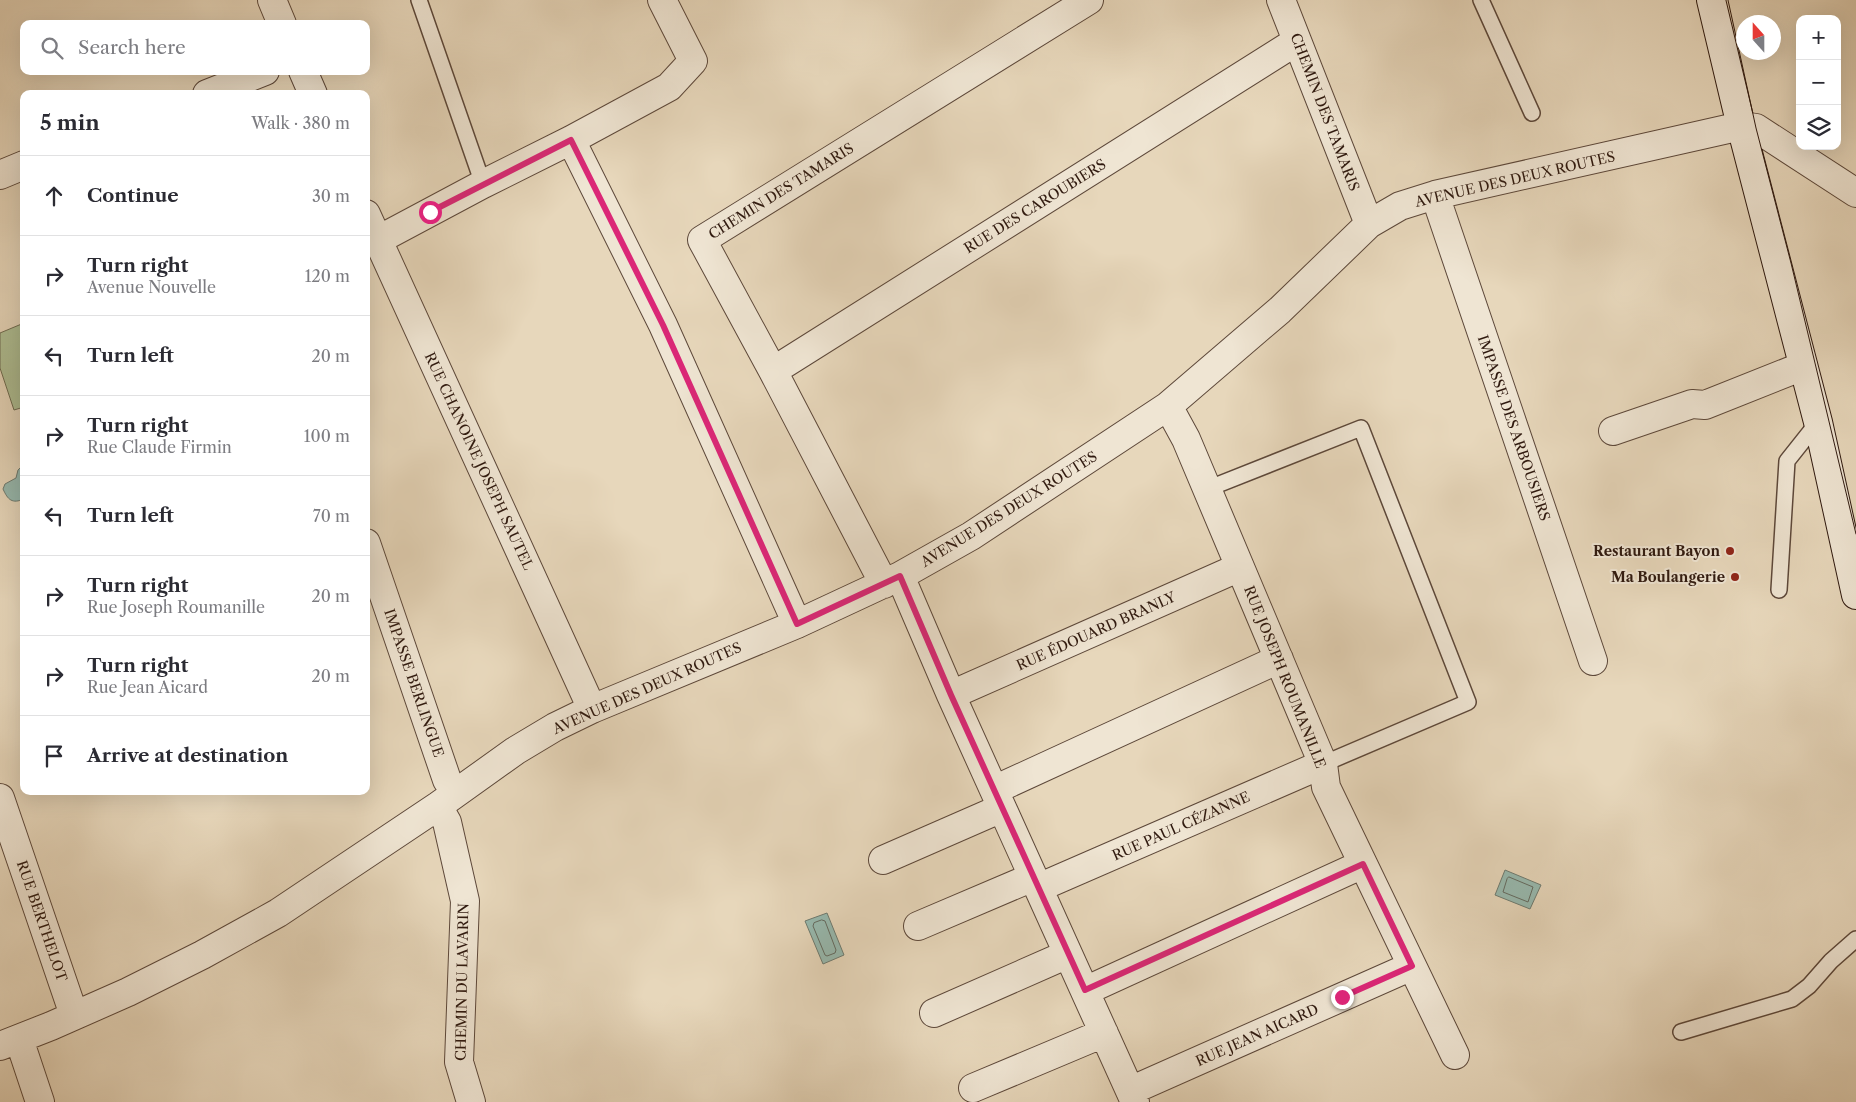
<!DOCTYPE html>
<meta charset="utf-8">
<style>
body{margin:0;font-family:"Libre Caslon Text",serif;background:#f2f2f3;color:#2b2b33}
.controls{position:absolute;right:15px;top:15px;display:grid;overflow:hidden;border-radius:10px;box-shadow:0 5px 20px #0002}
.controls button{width:45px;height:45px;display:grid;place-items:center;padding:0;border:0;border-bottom:1px solid #e1e1e2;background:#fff;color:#2b2b33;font:25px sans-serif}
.compass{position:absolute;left:1736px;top:15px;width:45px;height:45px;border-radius:50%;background:#fff;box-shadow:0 5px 20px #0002;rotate:339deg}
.stop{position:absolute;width:15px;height:15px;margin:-11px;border:4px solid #db2777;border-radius:50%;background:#fff}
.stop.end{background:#db2777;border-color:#fff;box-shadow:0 1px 5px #0008}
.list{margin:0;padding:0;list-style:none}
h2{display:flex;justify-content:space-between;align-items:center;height:65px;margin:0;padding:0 20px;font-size:21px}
h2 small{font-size:16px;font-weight:400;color:#7c7c81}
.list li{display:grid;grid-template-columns:32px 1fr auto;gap:15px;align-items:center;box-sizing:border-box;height:80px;padding:0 20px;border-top:1px solid #e1e1e2}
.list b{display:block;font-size:19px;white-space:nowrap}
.list p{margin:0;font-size:16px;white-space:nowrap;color:#7c7c81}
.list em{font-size:16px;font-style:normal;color:#7c7c81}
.icon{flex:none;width:28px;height:28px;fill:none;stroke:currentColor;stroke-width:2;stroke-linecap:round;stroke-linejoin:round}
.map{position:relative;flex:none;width:1856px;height:1102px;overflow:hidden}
.search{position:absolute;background:#fff;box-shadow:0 5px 20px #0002;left:20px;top:20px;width:350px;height:55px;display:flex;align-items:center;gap:12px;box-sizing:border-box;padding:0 18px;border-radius:10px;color:#7c7c81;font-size:19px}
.panel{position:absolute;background:#fff;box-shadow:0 5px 20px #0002;left:20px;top:90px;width:350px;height:705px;border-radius:10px}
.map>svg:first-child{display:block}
.green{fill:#afbf94;stroke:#6f6c52}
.water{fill:#97bab0;stroke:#6d7a70}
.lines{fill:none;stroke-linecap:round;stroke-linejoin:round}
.shore{stroke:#636a60;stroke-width:1}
.lane-casing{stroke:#5d483a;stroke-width:18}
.street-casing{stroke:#5d483a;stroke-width:30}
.secondary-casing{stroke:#2f190f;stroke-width:30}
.lane{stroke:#efe5d3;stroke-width:15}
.street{stroke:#efe5d3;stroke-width:28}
.secondary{stroke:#efe5d3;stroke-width:28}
.tram{stroke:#2f190f;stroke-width:1}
.route{stroke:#db2777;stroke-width:6}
.poi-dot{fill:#8f2418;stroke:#efe5d3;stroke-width:2}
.labels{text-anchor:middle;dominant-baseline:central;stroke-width:4;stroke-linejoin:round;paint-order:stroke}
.street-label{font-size:14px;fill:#2f190f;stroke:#efe5d3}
.poi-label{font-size:14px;font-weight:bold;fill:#2f190f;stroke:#efe5d3;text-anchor:end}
</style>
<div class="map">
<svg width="1856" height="1102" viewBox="0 0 1856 1102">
<rect width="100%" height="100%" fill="#e7d7bb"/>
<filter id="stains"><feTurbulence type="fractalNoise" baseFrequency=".004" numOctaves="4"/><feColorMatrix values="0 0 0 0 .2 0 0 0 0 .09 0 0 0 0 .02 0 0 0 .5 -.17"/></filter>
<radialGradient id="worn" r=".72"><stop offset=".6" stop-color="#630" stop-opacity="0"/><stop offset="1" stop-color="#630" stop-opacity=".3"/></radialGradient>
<path class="green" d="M24 323V407L14 410 0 368V333Z"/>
<path class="water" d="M24 464V499C12 504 8 500 3 489L5 484 16 478 18 470Z
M1505 870 1541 885 1530 909 1495 895Z
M827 913 844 955 823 964 805 921Z"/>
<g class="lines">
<path class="shore" d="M1509 877 1533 887 1528 902 1503 892 1507 879Z
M822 920 825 921 836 950 835 953 827 956 825 955 813 926 814 923Z"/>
<defs>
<path id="lane" d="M419 0 483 184
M1481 0 1532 113
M1207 489 1361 428 1468 702 1323 764
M1779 590 1787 461 1818 422
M1681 1032 1792 999 1809 986 1831 961 1856 939"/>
<path id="street" d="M272 0 282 24
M1281 0 1369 224
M303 71 313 94
M207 94 265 71
M571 140 663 325 797 624
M0 175 24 165
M1435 195 1593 661
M366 214 592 709
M378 240 483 184 571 140 669 87 693 61 662 0
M773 371 1297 41
M1168 406 1186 439 1323 764 1326 787 1455 1055
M1613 431 1692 404 1705 405 1803 366
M366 543 447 780 456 793
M900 576 951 695 1135 1102
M884 584 773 371 702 240 1089 0
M951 695 1240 567
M994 790 1279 659
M0 798 74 1015
M438 806 447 822 465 901 459 1062 471 1102
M883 860 1002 808
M1038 888 1323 764
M918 926 1033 877
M1085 991 1363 864
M934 1013 1068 954
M19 1039 40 1102
M0 1046 51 1026 128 992 202 955 278 913 438 806 515 751 555 727 592 709 797 624 900 576 971 536 1168 406 1280 310 1369 224 1400 206 1435 195 1741 126 1756 128 1856 193
M973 1088 1104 1033
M1130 1091 1412 966"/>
<path id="secondary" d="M1711 0 1741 126 1818 422 1856 595"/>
</defs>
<use href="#lane" class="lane-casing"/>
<use href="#street" class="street-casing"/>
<use href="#secondary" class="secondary-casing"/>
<use href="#lane" class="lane"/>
<use href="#street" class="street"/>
<use href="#secondary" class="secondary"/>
<path class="tram" d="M1728 0 1756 128 1791 263 1856 534"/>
</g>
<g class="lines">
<path class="route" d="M430 212 571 140 663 325 797 624 900 576 951 695 1085 990 1363 864 1412 966 1342 997"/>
</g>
<g class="poi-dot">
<circle cx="1730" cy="551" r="5"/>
<circle cx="1735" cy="577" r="5"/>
</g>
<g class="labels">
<g class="street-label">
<text transform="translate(1325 112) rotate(69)">CHEMIN DES TAMARIS</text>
<text transform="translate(1515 179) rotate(-13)">AVENUE DES DEUX ROUTES</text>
<text transform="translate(781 191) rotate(-32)">CHEMIN DES TAMARIS</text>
<text transform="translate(1035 206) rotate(-32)">RUE DES CAROUBIERS</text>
<text transform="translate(1514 428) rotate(71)">IMPASSE DES ARBOUSIERS</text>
<text transform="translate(479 461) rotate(65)">RUE CHANOINE JOSEPH SAUTEL</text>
<text transform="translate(1009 509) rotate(-32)">AVENUE DES DEUX ROUTES</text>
<text transform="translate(1096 631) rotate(-24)">RUE ÉDOUARD BRANLY</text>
<text transform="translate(1285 677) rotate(68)">RUE JOSEPH ROUMANILLE</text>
<text transform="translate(414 683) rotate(71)">IMPASSE BERLINGUE</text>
<text transform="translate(647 688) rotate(-24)">AVENUE DES DEUX ROUTES</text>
<text transform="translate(1181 826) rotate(-24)">RUE PAUL CÉZANNE</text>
<text transform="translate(42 921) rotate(71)">RUE BERTHELOT</text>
<text transform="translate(462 982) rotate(-89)">CHEMIN DU LAVARIN</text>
<text transform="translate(1257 1035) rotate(-24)">RUE JEAN AICARD</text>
</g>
<g class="poi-label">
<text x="1720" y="551">Restaurant Bayon</text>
<text x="1725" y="577">Ma Boulangerie</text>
</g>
</g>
<rect width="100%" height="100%" filter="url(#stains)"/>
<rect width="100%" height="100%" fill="url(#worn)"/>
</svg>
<div class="controls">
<button>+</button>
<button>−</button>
<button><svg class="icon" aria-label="layers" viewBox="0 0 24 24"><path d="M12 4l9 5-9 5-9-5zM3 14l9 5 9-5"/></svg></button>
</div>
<svg class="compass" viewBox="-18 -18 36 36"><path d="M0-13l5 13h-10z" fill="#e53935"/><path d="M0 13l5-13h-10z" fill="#7c7c81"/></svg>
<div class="stop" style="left:430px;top:212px"></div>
<div class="stop end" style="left:1342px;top:997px"></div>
<div class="search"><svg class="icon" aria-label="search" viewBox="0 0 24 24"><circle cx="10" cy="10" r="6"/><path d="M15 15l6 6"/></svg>Search here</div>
<section class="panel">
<h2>5 min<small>Walk · 380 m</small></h2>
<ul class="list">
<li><svg class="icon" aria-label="ahead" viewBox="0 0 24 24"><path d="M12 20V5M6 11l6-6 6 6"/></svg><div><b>Continue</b></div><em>30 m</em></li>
<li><svg class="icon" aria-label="right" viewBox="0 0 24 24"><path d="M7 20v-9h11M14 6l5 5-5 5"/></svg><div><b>Turn right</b><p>Avenue Nouvelle</p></div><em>120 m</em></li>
<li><svg class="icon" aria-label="left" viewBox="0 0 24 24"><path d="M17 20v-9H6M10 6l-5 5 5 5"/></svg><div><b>Turn left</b></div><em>20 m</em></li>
<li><svg class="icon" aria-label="right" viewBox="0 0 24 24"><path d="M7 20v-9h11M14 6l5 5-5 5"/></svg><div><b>Turn right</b><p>Rue Claude Firmin</p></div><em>100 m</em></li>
<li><svg class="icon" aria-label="left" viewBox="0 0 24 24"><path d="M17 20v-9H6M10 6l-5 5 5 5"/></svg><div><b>Turn left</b></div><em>70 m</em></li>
<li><svg class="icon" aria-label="right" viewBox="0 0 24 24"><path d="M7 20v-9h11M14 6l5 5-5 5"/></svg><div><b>Turn right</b><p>Rue Joseph Roumanille</p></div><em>20 m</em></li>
<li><svg class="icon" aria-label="right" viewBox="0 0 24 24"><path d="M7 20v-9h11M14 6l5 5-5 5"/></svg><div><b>Turn right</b><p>Rue Jean Aicard</p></div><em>20 m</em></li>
<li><svg class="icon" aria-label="arrive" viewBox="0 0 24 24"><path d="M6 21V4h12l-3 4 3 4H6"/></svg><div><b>Arrive at destination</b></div></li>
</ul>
</section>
</div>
